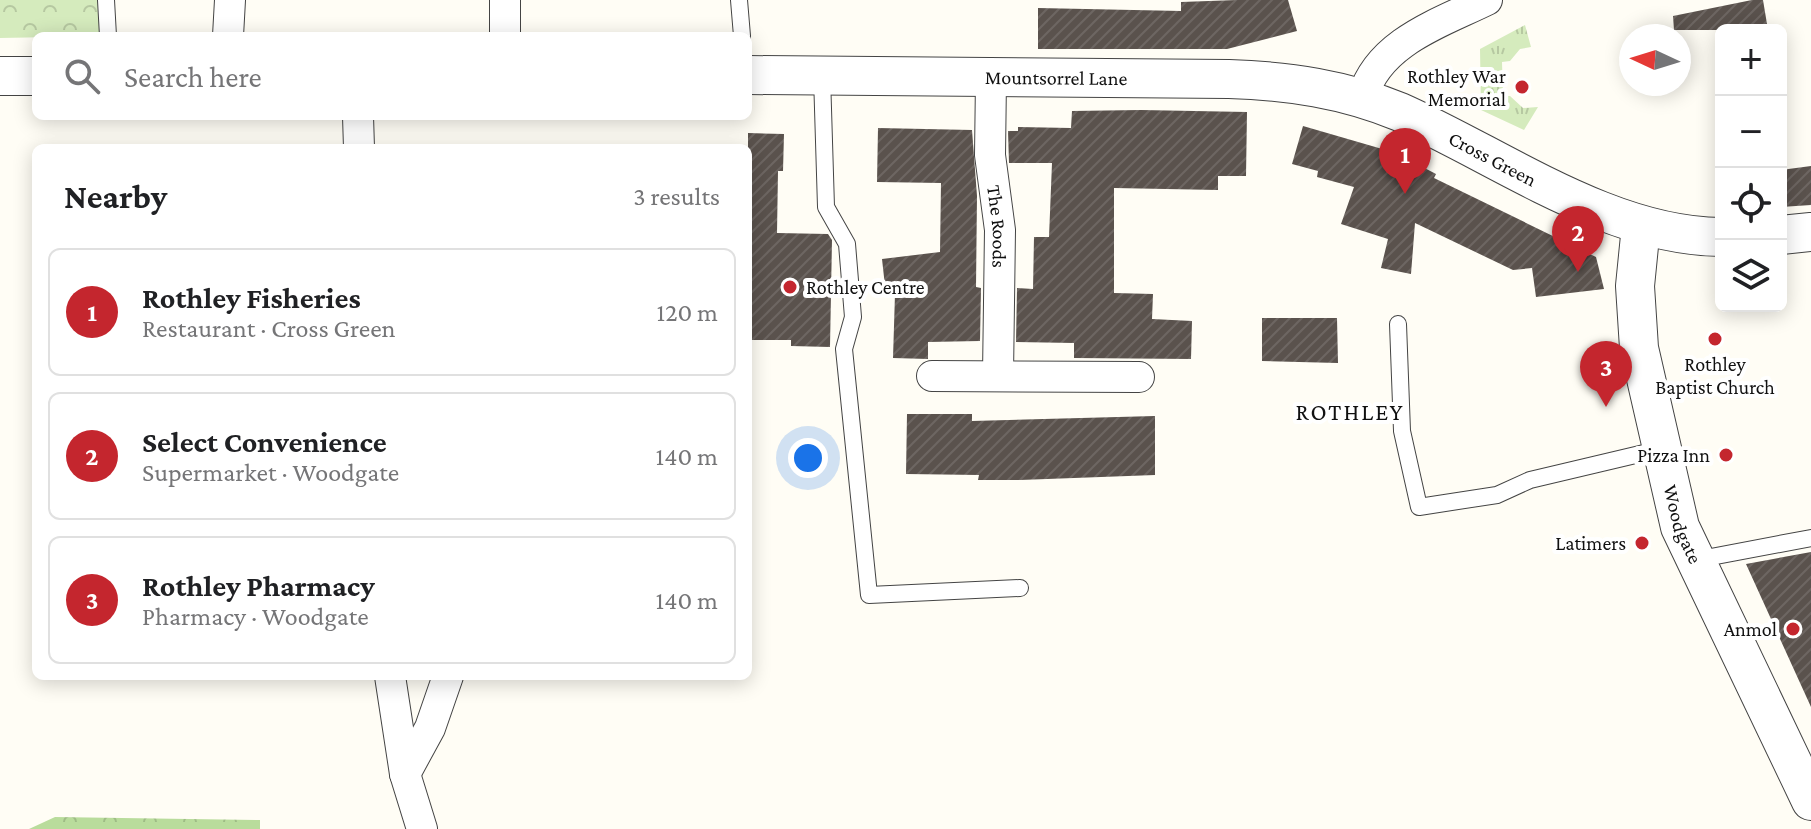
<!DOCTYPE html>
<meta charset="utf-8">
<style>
body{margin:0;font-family:"Crimson Pro",serif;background:#f6f6f6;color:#202124}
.controls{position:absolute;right:24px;top:24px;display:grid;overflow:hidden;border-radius:12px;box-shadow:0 4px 20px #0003}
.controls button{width:72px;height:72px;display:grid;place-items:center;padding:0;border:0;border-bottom:2px solid #e0e0e0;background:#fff;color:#202124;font:40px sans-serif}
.compass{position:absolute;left:1619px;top:24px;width:72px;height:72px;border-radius:50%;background:#fff;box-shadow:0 4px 20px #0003;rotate:274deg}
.you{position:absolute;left:808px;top:458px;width:28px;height:28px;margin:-20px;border:6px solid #fff;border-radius:50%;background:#1a73e8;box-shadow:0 0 0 12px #1a73e833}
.badge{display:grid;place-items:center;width:52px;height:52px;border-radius:50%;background:#c4262e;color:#fff;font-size:26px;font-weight:700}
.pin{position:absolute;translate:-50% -66px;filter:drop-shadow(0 2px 4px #0008)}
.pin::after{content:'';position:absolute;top:42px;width:28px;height:24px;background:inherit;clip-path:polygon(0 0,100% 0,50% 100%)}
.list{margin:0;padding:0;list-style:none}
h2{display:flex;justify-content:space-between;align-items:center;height:104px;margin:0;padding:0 32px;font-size:34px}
h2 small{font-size:26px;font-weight:400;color:#757577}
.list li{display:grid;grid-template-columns:52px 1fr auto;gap:24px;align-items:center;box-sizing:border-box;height:128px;margin:0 16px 16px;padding:0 16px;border:2px solid #e0e0e0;border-radius:12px}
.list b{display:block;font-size:30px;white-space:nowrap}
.list p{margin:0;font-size:26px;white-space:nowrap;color:#757577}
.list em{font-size:26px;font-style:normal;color:#757577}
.icon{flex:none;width:44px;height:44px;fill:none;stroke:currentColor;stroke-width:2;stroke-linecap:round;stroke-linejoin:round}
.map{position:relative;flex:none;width:1811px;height:829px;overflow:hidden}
.search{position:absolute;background:#fff;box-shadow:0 4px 20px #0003;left:32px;top:32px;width:720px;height:88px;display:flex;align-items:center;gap:20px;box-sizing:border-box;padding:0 28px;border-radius:12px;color:#757577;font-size:30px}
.panel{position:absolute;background:#fff;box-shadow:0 4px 20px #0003;left:32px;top:144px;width:720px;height:536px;border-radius:12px}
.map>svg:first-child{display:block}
.grass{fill:url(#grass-tufts)}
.forest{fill:url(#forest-crowns)}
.park{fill:url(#park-crowns)}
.building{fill:url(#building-hatch)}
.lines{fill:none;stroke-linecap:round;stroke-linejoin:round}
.service-casing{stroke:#444;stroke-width:18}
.minor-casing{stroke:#444;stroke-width:32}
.tertiary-casing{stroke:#444;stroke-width:40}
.service{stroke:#fff;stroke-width:16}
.minor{stroke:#fff;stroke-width:30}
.tertiary{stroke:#fff;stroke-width:38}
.poi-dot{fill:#c4262e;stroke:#fff;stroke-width:3}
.labels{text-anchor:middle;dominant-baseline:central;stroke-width:8;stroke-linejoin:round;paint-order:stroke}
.poi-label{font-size:20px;fill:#111;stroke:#fff;text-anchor:end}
.street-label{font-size:20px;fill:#111;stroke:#fff}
.quarter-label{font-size:24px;letter-spacing:2px;fill:#111;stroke:#fff}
</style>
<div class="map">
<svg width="1811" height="829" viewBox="0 0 1811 829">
<defs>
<pattern id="grass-tufts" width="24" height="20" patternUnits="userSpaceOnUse" patternTransform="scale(2)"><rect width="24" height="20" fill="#d5ebbd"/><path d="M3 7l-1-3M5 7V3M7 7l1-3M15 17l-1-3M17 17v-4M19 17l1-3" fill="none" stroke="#b6c8a1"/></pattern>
<pattern id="forest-crowns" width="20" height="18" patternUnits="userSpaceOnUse" patternTransform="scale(2)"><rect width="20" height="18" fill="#b9dc9c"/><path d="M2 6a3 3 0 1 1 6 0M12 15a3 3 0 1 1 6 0" fill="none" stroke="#9ebc85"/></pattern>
<pattern id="park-crowns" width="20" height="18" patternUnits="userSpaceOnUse" patternTransform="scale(2)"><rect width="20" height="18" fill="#d5ebbd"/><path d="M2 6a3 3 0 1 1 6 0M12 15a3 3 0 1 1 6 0" fill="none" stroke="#b6c8a1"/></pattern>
<pattern id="building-hatch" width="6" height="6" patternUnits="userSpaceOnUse" patternTransform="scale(2)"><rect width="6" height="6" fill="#5a524d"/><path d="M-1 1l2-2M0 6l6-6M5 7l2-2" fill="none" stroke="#6d6662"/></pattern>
</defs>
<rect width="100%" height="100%" fill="#fffdf5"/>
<path class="grass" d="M1525 25 1531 47 1520 49 1510 61 1502 62 1503 96H1510L1523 108 1538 107 1524 130 1481 110 1480 49Z"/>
<path class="forest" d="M55 817 260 820V829H29Z"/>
<path class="park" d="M0 0H106L108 36 0 38Z"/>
<path class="building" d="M1237 0H1288L1297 31 1227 49H1038V8L1181 11V2Z
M1752 0H1763L1768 30H1674L1673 16Z
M1141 110 1247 112 1246 176H1218V190L1114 188V293L1153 294 1152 319 1192 321 1191 359 1074 358V343L1016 342 1017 288 1033 289 1034 237H1049L1052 163H1009L1008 131H1018V127L1071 128 1072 111Z
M1303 126 1396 153 1436 174 1434 178 1596 257 1604 289 1536 297 1532 268 1513 270 1415 223 1411 274 1381 268 1388 239 1341 224 1354 187 1317 177 1318 171 1292 164Z
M878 128 972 130 977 196 976 287 981 288 980 341 928 342V359L893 358 895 294 886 295 882 259 940 252 941 183 877 182Z
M748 133 784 134 783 171H778L777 233 828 234 832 240 830 347 791 346V340H748Z
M1811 166V205L1781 207V170Z
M1262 318H1337L1338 363 1262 361Z
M907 414H972V421L1155 416V475L1020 480H978L979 475 906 474Z
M1811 552V707L1746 564Z"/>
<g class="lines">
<defs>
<path id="service" d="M106 0 108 36
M739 0 742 36
M822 76 826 207 847 244 853 317 844 349 869 595 1020 588
M1398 324 1402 431 1419 507 1497 495 1530 480 1661 449
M1695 560 1811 538"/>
<g id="minor">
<path d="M505 0V36"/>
<path d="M228 36 230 0"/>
<path id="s1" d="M991 79 990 155 1000 230 998 375"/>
<path d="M1363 96C1379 42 1440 23 1487 0"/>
<path d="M358 116 359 148"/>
<path d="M932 376 1139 377"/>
<path d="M390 676 405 774 422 829"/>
<path d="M405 774 430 728 448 676"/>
</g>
<g id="tertiary">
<path id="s2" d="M748 75 1229 79C1289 81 1344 89 1400 112 1501 157 1608 236 1721 237"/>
<path d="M0 76H36"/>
<path id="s3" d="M1641 226 1635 286 1639 348 1680 527 1811 801"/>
<path d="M1781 235 1811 232"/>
</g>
</defs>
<use href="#service" class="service-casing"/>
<use href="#minor" class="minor-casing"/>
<use href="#tertiary" class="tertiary-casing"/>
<use href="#service" class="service"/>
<use href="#minor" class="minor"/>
<use href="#tertiary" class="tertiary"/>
</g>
<g class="poi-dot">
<circle cx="1522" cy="87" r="8"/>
<circle cx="790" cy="287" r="8"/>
<circle cx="1715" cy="339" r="8"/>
<circle cx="1726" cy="455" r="8"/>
<circle cx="1642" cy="543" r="8"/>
<circle cx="1793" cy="629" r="8"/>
</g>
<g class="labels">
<g class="poi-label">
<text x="1506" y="76">Rothley War<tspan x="1506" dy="23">Memorial</tspan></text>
<text x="806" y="287" text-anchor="start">Rothley Centre</text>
<text x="1715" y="364" text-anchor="middle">Rothley<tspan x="1715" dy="23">Baptist Church</tspan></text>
<text x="1710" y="455">Pizza Inn</text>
<text x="1626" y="543">Latimers</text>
<text x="1777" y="629">Anmol</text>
</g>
<g class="street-label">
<text stroke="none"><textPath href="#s2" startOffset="308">Mountsorrel Lane</textPath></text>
<text stroke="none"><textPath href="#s2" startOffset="760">Cross Green</textPath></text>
<text stroke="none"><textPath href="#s1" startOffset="148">The Roods</textPath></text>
<text stroke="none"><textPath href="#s3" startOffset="304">Woodgate</textPath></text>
</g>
<g class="quarter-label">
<text x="1350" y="411">ROTHLEY</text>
</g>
</g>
</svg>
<div class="controls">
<button>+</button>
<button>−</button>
<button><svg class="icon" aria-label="locate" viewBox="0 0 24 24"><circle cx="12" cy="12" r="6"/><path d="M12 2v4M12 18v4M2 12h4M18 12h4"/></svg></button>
<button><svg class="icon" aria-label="layers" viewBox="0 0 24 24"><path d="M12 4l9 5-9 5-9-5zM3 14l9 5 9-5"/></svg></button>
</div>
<svg class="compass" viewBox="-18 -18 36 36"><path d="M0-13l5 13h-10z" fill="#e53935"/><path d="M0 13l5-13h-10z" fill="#757577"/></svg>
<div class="you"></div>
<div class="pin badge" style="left:1405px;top:194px">1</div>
<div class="pin badge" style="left:1578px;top:272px">2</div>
<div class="pin badge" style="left:1606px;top:407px">3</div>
<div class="search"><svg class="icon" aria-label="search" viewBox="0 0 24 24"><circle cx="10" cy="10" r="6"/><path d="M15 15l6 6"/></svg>Search here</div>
<section class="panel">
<h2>Nearby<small>3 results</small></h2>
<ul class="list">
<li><span class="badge">1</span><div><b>Rothley Fisheries</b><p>Restaurant · Cross Green</p></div><em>120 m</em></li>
<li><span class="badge">2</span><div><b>Select Convenience</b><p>Supermarket · Woodgate</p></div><em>140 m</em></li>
<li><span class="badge">3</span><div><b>Rothley Pharmacy</b><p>Pharmacy · Woodgate</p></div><em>140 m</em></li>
</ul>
</section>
</div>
